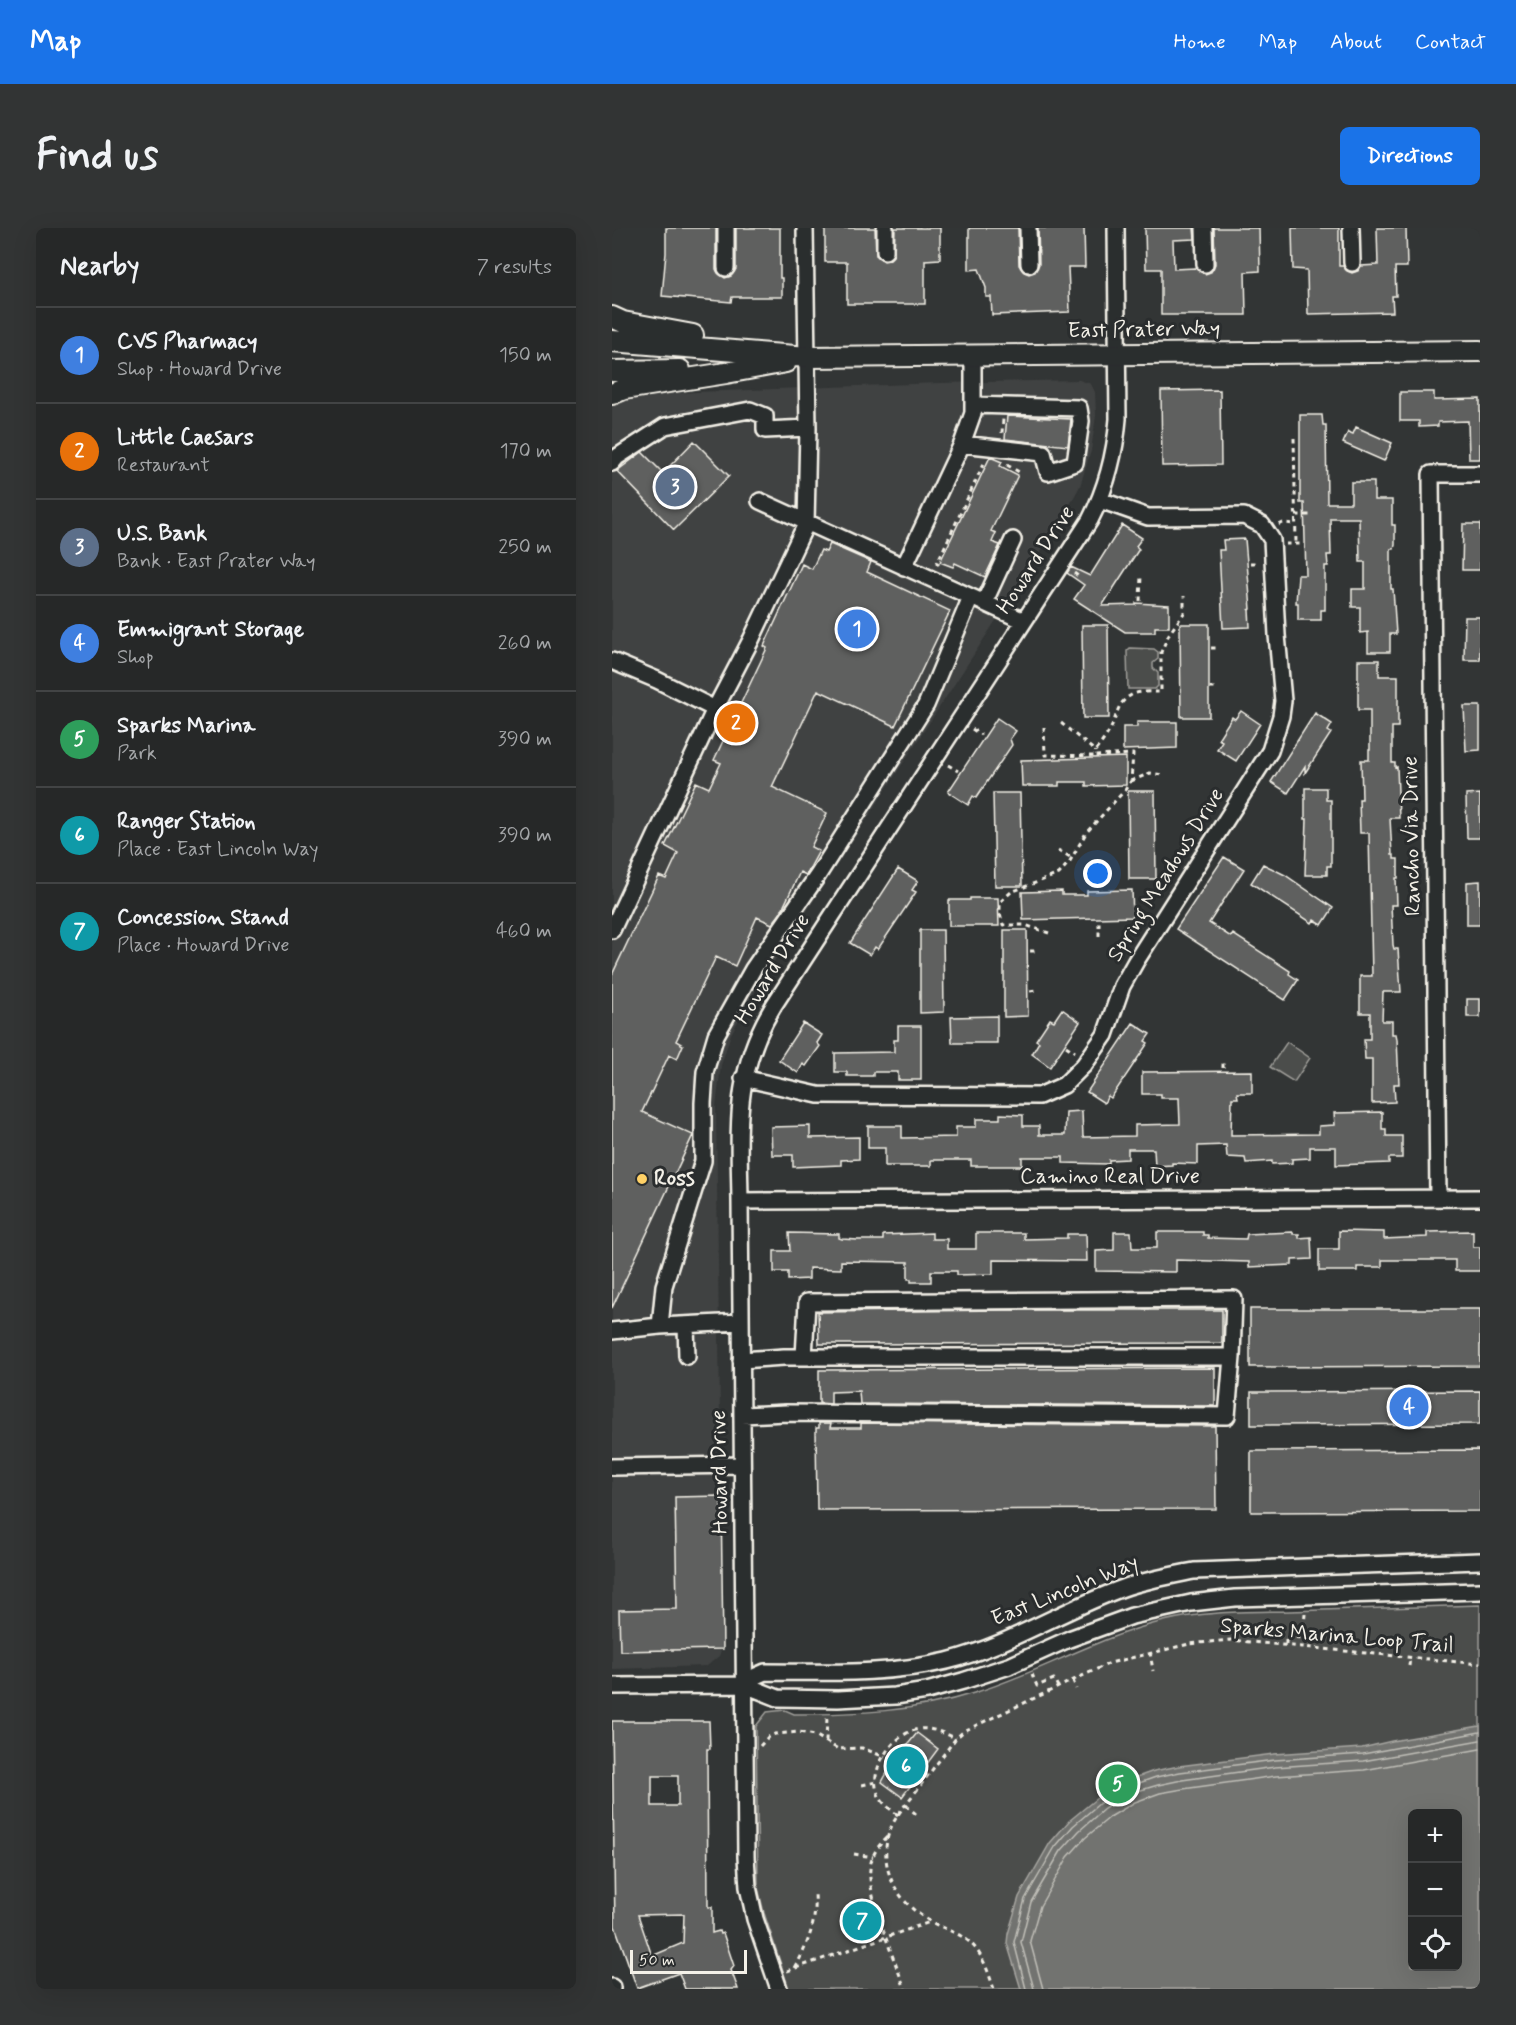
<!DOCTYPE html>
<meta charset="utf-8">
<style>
body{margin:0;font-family:Mynerve,sans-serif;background:#323434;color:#f1f3f6}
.controls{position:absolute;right:18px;bottom:18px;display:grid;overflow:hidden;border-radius:9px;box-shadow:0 6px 24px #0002}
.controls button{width:54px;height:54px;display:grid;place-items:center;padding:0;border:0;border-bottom:2px solid #424445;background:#262828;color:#f1f3f6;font:30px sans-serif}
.scale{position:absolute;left:18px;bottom:15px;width:117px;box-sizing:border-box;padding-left:6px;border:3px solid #f4f1e8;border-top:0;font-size:16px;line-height:21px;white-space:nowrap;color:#f4f1e8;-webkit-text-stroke:4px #2a2d2e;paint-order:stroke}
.you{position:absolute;left:486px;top:646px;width:21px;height:21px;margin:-15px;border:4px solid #fff;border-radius:50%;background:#1a73e8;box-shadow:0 0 0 9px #1a73e833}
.badge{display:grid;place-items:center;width:39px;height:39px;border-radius:50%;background:#1a73e8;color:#fff;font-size:20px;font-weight:700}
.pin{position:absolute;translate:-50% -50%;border:3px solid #fff;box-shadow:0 2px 6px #0006}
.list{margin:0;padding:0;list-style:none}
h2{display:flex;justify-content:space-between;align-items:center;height:78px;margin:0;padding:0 24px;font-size:26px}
h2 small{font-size:20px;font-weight:400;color:#a4a6a8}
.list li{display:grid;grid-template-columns:39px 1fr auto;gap:18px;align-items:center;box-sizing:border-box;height:96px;padding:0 24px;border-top:2px solid #424445}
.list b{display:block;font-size:22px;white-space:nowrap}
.list p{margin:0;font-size:20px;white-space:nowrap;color:#a4a6a8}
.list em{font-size:20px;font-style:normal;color:#a4a6a8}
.icon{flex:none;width:33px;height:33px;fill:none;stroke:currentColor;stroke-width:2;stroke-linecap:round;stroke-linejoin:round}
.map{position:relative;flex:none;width:868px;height:1761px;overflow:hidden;border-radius:9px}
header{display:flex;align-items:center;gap:36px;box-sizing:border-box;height:84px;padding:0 30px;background:#1a73e8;color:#fff}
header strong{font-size:28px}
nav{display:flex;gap:33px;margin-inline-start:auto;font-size:21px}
.intro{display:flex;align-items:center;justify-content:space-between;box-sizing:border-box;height:144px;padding:0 36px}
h1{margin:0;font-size:42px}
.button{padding:15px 27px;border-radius:9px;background:#1a73e8;color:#fff;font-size:21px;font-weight:700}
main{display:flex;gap:36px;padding:0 36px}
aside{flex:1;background:#262828;border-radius:9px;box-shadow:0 6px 24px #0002}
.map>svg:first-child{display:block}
.built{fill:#404242}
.green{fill:#4b4d4c;stroke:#a09f9a;stroke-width:1.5;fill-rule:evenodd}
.water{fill:#727370;stroke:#a6a5a0;stroke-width:1.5;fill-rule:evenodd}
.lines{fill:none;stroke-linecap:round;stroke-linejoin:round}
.shore{stroke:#c0bfb8;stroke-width:1.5}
.building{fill:#5f605f;stroke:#f4f1e8;stroke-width:1.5;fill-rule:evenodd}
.minor-casing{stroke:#f4f1e8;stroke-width:20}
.major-casing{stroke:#f4f1e8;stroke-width:24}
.path{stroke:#f4f1e8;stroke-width:3;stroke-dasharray:4.5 4.5;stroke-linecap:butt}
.minor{stroke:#2a2d2e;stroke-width:15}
.major{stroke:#2a2d2e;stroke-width:20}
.poi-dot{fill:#ffd166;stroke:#2a2d2e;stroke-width:2}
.labels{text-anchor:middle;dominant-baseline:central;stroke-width:6;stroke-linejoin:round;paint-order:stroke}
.street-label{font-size:22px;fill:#f4f1e8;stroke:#2a2d2e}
.poi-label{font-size:22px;font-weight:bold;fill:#f4f1e8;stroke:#2a2d2e;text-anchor:start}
</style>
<header>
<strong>Map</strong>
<nav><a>Home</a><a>Map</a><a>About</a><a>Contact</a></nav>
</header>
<div class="intro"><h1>Find us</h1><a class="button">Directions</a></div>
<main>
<aside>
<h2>Nearby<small>7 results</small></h2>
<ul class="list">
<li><span class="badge" style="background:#3f7fe0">1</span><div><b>CVS Pharmacy</b><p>Shop · Howard Drive</p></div><em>150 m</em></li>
<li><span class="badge" style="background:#e8710a">2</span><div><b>Little Caesars</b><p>Restaurant</p></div><em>170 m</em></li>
<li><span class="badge" style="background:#5c6f8a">3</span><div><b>U.S. Bank</b><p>Bank · East Prater Way</p></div><em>250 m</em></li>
<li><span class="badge" style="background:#3f7fe0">4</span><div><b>Emmigrant Storage</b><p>Shop</p></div><em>260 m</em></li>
<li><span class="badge" style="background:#2e9e5b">5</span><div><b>Sparks Marina</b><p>Park</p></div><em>390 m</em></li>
<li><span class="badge" style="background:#0f9aa8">6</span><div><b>Ranger Station</b><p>Place · East Lincoln Way</p></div><em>390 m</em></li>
<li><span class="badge" style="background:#0f9aa8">7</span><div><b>Concession Stand</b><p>Place · Howard Drive</p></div><em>460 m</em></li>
</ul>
</aside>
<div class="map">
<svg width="868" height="1761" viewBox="0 0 868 1761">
<rect width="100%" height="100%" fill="#323535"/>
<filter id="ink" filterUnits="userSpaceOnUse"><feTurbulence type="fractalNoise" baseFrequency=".0167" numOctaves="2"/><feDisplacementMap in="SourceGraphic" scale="12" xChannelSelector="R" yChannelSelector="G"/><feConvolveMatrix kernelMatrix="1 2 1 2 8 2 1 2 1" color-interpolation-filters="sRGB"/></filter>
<g filter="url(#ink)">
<path class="built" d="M467 152 479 156 483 164 484 187 479 223 468 258 450 291 144 761 119 806 109 837 104 879 111 1417 107 1428 95 1438 0 1441V173L30 166 328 155Z"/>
<path class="green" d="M518 420 542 421 546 424V431L541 435V440L546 445V458L543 461H516L515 423Z
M675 814 698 830 682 854 658 839Z
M868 1377V1761H177L152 1685 146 1660 144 1498 155 1484 173 1482 182 1486C244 1486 303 1484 362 1465 427 1445 485 1409 552 1393 592 1383 636 1384 678 1383 741 1381 805 1379 868 1377ZM800 1586H846V1738H800Z"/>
<path class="water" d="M868 1498V1761H409L395 1715 396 1706 407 1669 438 1615 457 1593 485 1570 514 1553 542 1543 567 1538 662 1526 750 1520 780 1513ZM800 1586H846V1738H800Z"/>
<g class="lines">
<path class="shore" d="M414 1761 402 1714 413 1671 443 1619 461 1598 488 1575 516 1559 544 1549 568 1544 663 1532 751 1526 868 1504
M422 1761 409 1714 419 1674 449 1623 467 1603 492 1581 519 1565 546 1557 570 1552 663 1539 751 1533 868 1512
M431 1761 418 1713 428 1678 456 1629 473 1610 498 1589 523 1574 548 1565 571 1561 664 1548 752 1542 868 1521"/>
</g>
<path class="building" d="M54 0H104V41L106 45 113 50 119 48 124 41V0H168V50H170V69H120L119 74 50 68 54 25Z
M213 0H263L264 27 272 33 277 32 282 27 283 0H328V31L313 32V76H235V34H213Z
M357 0H406L407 37 412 44 417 46 423 44 427 36 426 0H472L473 39H456L458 84 380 87 379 69H374V60L367 41 357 42Z
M533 0H582L583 11 561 12 562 41 584 40 593 46 599 44 603 36 602 0H647L648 43 633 44 634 87H549V41H534Z
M680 0H727V38H731L735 43 740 45 746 43 749 38 766 37 765 0H794L795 39H783L784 68H780L781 84 696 86 695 42 681 41Z
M608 162 609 237 550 238 549 163Z
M788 164H822V172H826L868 171V231H857L856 193 826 194V198L807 199V193H788Z
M688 187H710L711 197H714L715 275H739V254H762V272H780V297H783V317L782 321H779V361H781L784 406H778V424H756V404L748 405V379H740V361H753V334H748L747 290H718L719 327H715L716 338H713V382H709V392H686V375H684L686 347H694L692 275H688Z
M395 188 459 191 456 218 393 211Z
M744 199 780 215 772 233 731 215 736 204 741 206Z
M82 213 117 248 62 302 5 243 30 224 51 245Z
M378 229 390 234 388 238 406 247 379 303 384 305 380 314 388 317 373 349 343 335 341 339 328 334Z
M851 296H868V342H850Z
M510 297 530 310 524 318 527 321 490 378 524 377V375L557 377V399H543V404H513L462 371 472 357 455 345 459 339 478 348Z
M633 311 639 381 637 382 638 399 611 400 607 322H612L611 312Z
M218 316 259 334 255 344 338 383 283 498 206 462 160 559 215 585 199 619 207 623 194 647 188 644 168 686 160 696 145 689 123 738 104 729 64 813 71 817 65 831 57 827 30 884 81 907 0 1080V747L47 648 54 651 66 625 53 618 84 554 97 560 109 535 102 532 155 420 152 418 190 336 200 341 209 322 214 324Z
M853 389H868V432H852Z
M568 396H597V489H569Z
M470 397H496L497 490H471Z
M746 432H767V448H786V499H780V535H783V540L785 539 787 590H778L780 627H782V631H786V650H784L785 677H779L781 717 782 721H786L789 764H771L770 793H780V806H784L785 811 787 856H782L783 874 760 875V831H753L752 811H758V785H748V748H760L757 605H748L747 571H750L749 532H757V522H758V482H746Z
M852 478H868V522L854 523Z
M629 483 648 496 624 533 605 521 610 513 606 511 620 489 623 491Z
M703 485 720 496 716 503 719 505 693 545V538L676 565 659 554Z
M385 490 404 503 398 511 400 517 364 570 361 568 356 577 336 564Z
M525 494H565V520L511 522V499H525Z
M514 529V557L474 558V554H447V558H410L409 532Z
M693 560H714V572H719V638H715V647H693L695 591H693Z
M516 563H543L544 651H517Z
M381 565H408L410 658H383Z
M868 566V610H855L854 567Z
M612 629 632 641 597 695 619 709 621 706 678 743 677 746 686 752 673 772 564 701Z
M651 636 673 647 721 680 710 697 702 692 700 695 639 655Z
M286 641 306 653 300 662 304 664 266 721 263 719 258 727 238 715Z
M868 653V697H855V654Z
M520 662 521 689 411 692 410 664 450 663V667H475V663Z
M358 670H386L387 698H337V672H358Z
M308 702H331L332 784 308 785Z
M392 702H415L416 788 392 789Z
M855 771H868V789H855Z
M450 781 468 794 438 839 420 826 427 814 424 812 438 791 442 793Z
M385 788V815H340L339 789Z
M191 795 210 807 205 815 208 818 194 838 191 836 186 845 167 832Z
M521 795 538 806 533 813 536 815 499 870 496 868 492 875 475 864Z
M286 798H309V852H286V844H261V848H235V844H223V825L282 824V812H286Z
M640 843V865H625L626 870H620L619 907 707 906V898L723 897 722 885 770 884V901H774V908H790V930H777V935L724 937V919H698V930L680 931V935L660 936V933L634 935 633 930 615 929 614 917 586 918V936L560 935V937L543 938 542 921H516V931L497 932V936L451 935V929H410V938H359V932H319V938H273V920H256V898H290V910L344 909V899H364V891H388V886L411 887V898H427V907H453L454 884 470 883 471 909 523 908V897L568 896 567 870H549V866H530V844Z
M198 898V910L247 909V931L229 932V937L181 939V927H160L159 899Z
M727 1003 772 1004V1011L815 1009V1004L861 1003V1019H868V1043H843V1032H770V1039H745V1043H707V1021H727Z
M502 1004H519L520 1020H545V1004H591V1007H596V1010L634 1011 635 1006 681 1004V1006H687V1010L699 1009 700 1031 680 1032V1037L637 1039V1034L564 1032V1044L484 1043V1023L502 1022Z
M177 1005 227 1006V1010L230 1011 246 1012H271V1007L320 1005V1011H335V1021H364V1005H412V1011L455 1010V1006H474L475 1033 381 1032V1046L345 1047V1043H319V1054H299V1051H296V1034L229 1033V1041L197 1040V1051L176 1052V1044H162V1023H178Z
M638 1081H868V1138L638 1139Z
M392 1082H610V1115L207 1116 206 1084Z
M603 1140V1178L248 1176 247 1163 219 1164V1176L207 1175V1142Z
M868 1163V1196L639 1197V1164Z
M207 1195H219L218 1200H249V1195L603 1198 604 1281 205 1282 204 1200H207Z
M868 1222V1283L639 1284V1223Z
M109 1268 111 1421 8 1423 7 1382 65 1381 63 1269Z
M0 1493H97L98 1521H95L96 1679H100V1705L107 1703 108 1706 111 1705 122 1738 119 1742 126 1761H73L67 1745 25 1760 3 1698ZM40 1548H66V1578H40ZM72 1686 71 1715 40 1728 26 1687Z
M305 1505 326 1521 290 1569 270 1554 280 1536Z
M253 1677 262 1704 247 1709 238 1682Z"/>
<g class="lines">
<defs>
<path id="minor" d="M114 0V40
M273 0V23
M416 0 417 36
M592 0 593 36
M739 0 740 35
M350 216 431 225 436 244 463 235 469 193 467 180 362 177
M0 235 5 229 53 198 138 182 153 188V202L196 200
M148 273 412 393
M292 339 350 216 361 185V128
M372 375 401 312
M0 433 45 452 103 481 139 412 194 296 196 200 193 0
M0 702 103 481
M131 850 206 867 427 868 452 857 472 837 493 807 510 758 524 733 658 523 669 488 671 473 665 407 660 312 650 297 632 288 536 289 488 272
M826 970 819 246H868
M128 973 868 970
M48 1098 52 1058 91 933V875L93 844 104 807 141 741 206 647 314 477 359 369
M74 1098 75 1128
M0 1103 48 1098 129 1094
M192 1129 195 1074 622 1071 620 1129
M129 1132 172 1129H620L615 1188 174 1185 130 1187
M0 1239 130 1237
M133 1457 144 1448 153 1444C214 1444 276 1447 335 1433 396 1418 452 1381 511 1360 534 1352 557 1348 582 1343L868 1333
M0 1458 133 1457 166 1470 226 1471 283 1468 315 1463 351 1453 397 1438 457 1411 520 1388 579 1375 623 1370 868 1363
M0 1759V1761
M167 1761 143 1691 136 1659 134 1629 128 973C127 897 121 845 162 777L478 292C495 259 503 227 506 191L504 0"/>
<path id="major" d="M0 89 11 94 81 107
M0 113 196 129 868 123
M0 143 68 142
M0 166 12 161 114 145 174 134"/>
</defs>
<use href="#minor" class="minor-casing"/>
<use href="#major" class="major-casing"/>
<path class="path" d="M390 205 391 191
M682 210 684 316
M395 237 407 244
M684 287H702
M667 297 671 295 684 296
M674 316H688
M638 335H646
M327 337 325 335 373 233
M462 345 469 350
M528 373 529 347
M599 420H606
M598 460H603
M449 495 483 523C490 515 496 506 501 496 506 483 506 474 521 466 529 463 541 464 549 464V424L557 406 572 385V368
M432 499 433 527 483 528
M360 501 369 507
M336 537 346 543
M519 553 538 545 551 547
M446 622 460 630
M437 705 413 697H391L388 685V674L399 664 447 646 458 633 474 605 513 562 519 553 521 526 483 528V523
M487 708V692
M418 723H425
M418 763 424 762
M454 818 463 824
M611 840V835
M674 1416V1408L691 1410 693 1386
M538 1424 541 1443
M797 1438 798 1429
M420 1446 425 1458 442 1451 446 1459
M461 1452 464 1461
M214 1513 215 1489
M148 1518 156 1509 163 1506 187 1504 203 1507 226 1521 250 1520 273 1529
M250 1557 264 1554
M294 1577 304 1586
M286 1587C278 1581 268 1574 265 1563 257 1539 284 1503 308 1501 320 1499 333 1506 344 1510
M275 1609C266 1618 259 1627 258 1641 255 1668 283 1733 293 1761
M242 1626 261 1629
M183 1740C196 1716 205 1693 203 1666
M175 1743 318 1694
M382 1761C375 1741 369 1719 349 1708 339 1702 327 1699 316 1692 287 1675 267 1643 276 1608 281 1589 297 1573 308 1558 320 1542 332 1526 344 1510L352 1503 498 1435 577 1416 618 1412 868 1436"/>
<use href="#minor" class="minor"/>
<use href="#major" class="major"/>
</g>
</g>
<circle class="poi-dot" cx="30" cy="951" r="6"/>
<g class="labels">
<g class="street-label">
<text transform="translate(532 102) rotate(-1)">East Prater Way</text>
<text transform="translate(424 332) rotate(-57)">Howard Drive</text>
<text transform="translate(800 608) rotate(-91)">Rancho Via Drive</text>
<text transform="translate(554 647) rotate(-58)">Spring Meadows Drive</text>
<text transform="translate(161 741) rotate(-59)">Howard Drive</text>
<text x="498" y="949">Camino Real Drive</text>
<text transform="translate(108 1244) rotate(-91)">Howard Drive</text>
<text transform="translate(453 1363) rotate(-22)">East Lincoln Way</text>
<text transform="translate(725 1408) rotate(5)">Sparks Marina Loop Trail</text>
</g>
<g class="poi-label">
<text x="42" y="951">Ross</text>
</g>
</g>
</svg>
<div class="controls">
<button>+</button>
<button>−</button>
<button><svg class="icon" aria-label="locate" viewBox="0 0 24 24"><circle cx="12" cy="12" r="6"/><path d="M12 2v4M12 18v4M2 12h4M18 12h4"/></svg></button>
</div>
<div class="scale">50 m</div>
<div class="you"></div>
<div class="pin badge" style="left:245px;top:401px;background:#3f7fe0">1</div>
<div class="pin badge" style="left:124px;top:495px;background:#e8710a">2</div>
<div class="pin badge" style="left:63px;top:259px;background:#5c6f8a">3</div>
<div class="pin badge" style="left:797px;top:1179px;background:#3f7fe0">4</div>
<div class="pin badge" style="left:506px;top:1556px;background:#2e9e5b">5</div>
<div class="pin badge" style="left:294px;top:1538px;background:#0f9aa8">6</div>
<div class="pin badge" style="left:250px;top:1693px;background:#0f9aa8">7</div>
</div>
</main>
